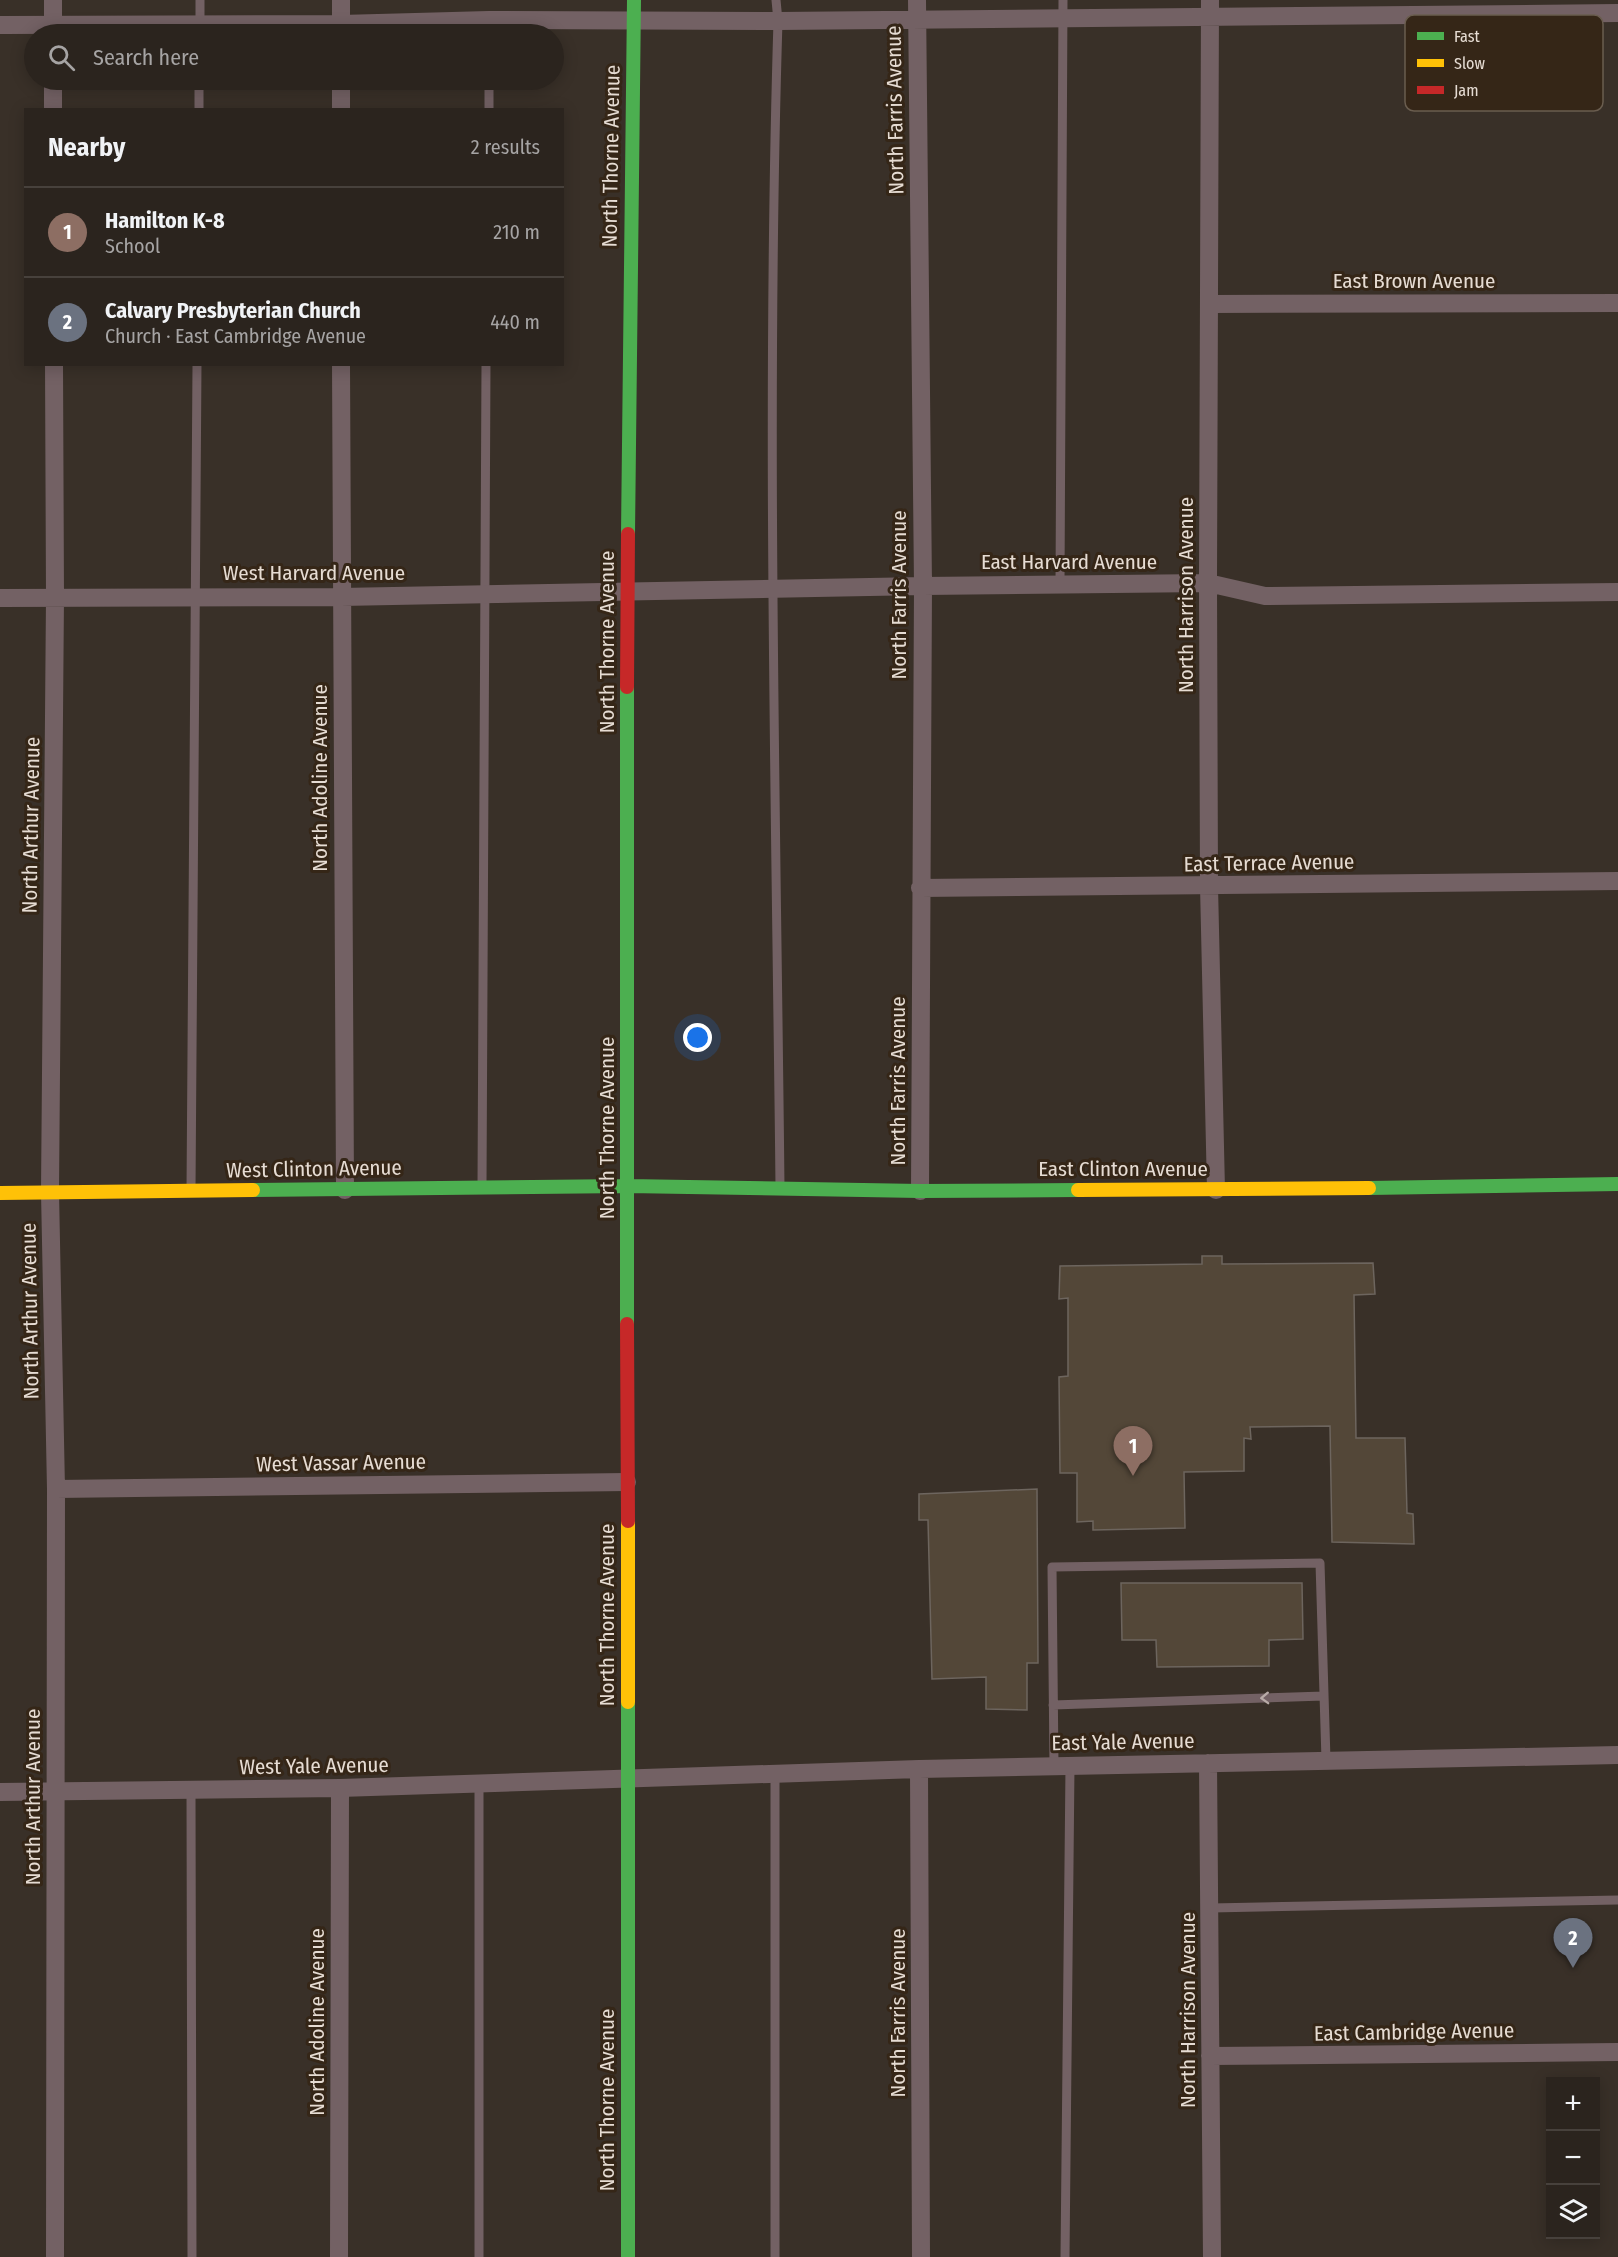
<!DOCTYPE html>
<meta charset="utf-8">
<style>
body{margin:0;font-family:"Fira Sans Condensed",sans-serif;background:#37302b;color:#f1f3f6}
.controls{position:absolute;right:18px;bottom:18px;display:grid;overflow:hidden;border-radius:0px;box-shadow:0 3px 15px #0003}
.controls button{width:54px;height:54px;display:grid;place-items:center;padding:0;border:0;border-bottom:2px solid #47413c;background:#2b241e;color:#f1f3f6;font:30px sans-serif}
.you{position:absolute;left:698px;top:1038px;width:21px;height:21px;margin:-15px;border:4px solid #fff;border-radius:50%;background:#1a73e8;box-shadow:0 0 0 9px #1a73e833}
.badge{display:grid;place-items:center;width:39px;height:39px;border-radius:50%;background:#8bbbb9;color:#fff;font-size:20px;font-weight:700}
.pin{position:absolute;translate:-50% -50px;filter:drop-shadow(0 2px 3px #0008)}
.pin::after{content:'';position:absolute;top:32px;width:21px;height:18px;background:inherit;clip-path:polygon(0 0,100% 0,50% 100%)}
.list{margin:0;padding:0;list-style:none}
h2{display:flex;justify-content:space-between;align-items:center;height:78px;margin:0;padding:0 24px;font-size:26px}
h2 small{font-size:20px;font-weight:400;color:#a6a4a4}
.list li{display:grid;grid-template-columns:39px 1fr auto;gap:18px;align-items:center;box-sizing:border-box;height:90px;padding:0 24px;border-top:2px solid #47413c}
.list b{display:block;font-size:22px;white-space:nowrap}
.list p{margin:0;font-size:20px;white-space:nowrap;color:#a6a4a4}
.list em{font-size:20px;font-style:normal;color:#a6a4a4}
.icon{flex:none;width:33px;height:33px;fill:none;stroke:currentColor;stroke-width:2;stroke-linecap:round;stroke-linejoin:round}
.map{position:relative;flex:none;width:1618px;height:2257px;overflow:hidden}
.search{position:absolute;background:#2b241e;box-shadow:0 3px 15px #0003;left:24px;top:24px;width:540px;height:66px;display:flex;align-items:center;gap:15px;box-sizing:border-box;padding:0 21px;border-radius:33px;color:#a6a4a4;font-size:22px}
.panel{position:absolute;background:#2b241e;box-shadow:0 3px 15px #0003;left:24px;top:108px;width:540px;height:258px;border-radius:0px}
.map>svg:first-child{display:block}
.building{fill:#534738;stroke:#6d655e;stroke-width:1.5}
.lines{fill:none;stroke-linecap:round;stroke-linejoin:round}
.lane{stroke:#736164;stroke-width:9}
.street{stroke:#736164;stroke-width:18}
.fast{stroke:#4caf50;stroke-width:14}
.slow{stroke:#ffc107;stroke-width:14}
.jam{stroke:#c62828;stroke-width:14}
.oneway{stroke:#b8aba7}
.labels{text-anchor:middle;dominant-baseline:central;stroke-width:6;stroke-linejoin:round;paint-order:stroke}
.street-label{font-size:21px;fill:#e6dcd3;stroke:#352617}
.key{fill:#352617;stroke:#6a5d4f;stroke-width:1.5}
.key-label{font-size:16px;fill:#e6dcd3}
</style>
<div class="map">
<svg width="1618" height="2257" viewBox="0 0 1618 2257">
<rect width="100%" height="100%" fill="#393028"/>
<path class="building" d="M1202 1256H1222V1264L1373 1263 1375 1294 1354 1295 1356 1438H1405L1407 1513 1413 1514 1414 1544 1332 1542 1330 1426 1250 1427 1251 1439 1244 1438V1471L1184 1472 1185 1528 1093 1530V1521L1077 1522V1473H1060L1059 1377 1068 1376V1298L1059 1299 1060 1266 1202 1264Z
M1037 1489 1038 1663H1027V1710L986 1709V1677L932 1679 928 1520H919V1494Z
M1121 1583H1302L1303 1639 1269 1640V1666L1157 1667 1156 1640H1122Z"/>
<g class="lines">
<path class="lane" d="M200 0V34
M776 0 778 21C766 410 776 799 780 1187
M489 34V20
M199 110V80
M489 110V80
M1060 584 1063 0
M482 1186 486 364
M191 1190 197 364
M1053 1705 1324 1696
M1054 1766 1052 1567 1320 1563 1326 1760
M479 1784V2257
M191 1790 192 2257
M1211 1908 1618 1900
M775 2257V1774
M1065 2257 1070 1766"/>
<path class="street" d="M917 0 923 586 920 1191
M1210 0 1208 583 1209 886 1216 1190
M0 25 341 24 489 20 778 21 1618 13
M53 34V0
M341 34V0
M53 80V110
M341 80V110
M1210 304 1618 303
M54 364 55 597 50 1192 56 1489 55 2257
M341 364 345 1190
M0 598 341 597 923 586 1208 583 1265 596 1618 592
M920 888 1618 881
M56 1489 627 1482
M1208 1763 1212 2257
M919 1769 921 2257
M0 1792 340 1788 919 1769 1618 1755
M1210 2056 1618 2052
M339 2257 340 1788"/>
<path class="fast" d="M628 534 634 0
M627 687V1324
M1369 1188 1618 1184
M253 1190 628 1186 920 1191 1078 1190
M628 1702V2257"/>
<path class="slow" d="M1078 1190 1369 1188
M0 1193 253 1190
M628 1521V1702"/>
<path class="jam" d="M627 687 628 534
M627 1324 628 1521"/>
</g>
<defs><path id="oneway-chevron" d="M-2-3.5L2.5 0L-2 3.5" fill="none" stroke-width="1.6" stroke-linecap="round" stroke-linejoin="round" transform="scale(1.5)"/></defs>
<use class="oneway" href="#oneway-chevron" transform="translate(1265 1698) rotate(178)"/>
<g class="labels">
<g class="street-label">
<text transform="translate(895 110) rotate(-91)">North Farris Avenue</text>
<text transform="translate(611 156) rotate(-89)">North Thorne Avenue</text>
<text x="1414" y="281">East Brown Avenue</text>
<text x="1069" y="562">East Harvard Avenue</text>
<text x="314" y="573">West Harvard Avenue</text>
<text transform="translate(899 595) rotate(-90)">North Farris Avenue</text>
<text transform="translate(1186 595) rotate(-90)">North Harrison Avenue</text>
<text transform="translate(607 642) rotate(-90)">North Thorne Avenue</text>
<text transform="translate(320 778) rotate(-90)">North Adoline Avenue</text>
<text transform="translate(31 825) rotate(-89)">North Arthur Avenue</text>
<text transform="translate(1269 863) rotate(-1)">East Terrace Avenue</text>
<text transform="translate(898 1081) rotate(-90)">North Farris Avenue</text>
<text transform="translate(607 1128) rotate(-90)">North Thorne Avenue</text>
<text transform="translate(314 1169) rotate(-1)">West Clinton Avenue</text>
<text x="1123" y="1169">East Clinton Avenue</text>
<text transform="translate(30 1311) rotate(-91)">North Arthur Avenue</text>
<text transform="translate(341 1463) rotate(-1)">West Vassar Avenue</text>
<text transform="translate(607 1615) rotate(-90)">North Thorne Avenue</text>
<text transform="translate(1123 1742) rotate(-1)">East Yale Avenue</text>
<text transform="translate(314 1766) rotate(-1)">West Yale Avenue</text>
<text transform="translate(33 1797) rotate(-90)">North Arthur Avenue</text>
<text transform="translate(1188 2010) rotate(-90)">North Harrison Avenue</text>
<text transform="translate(898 2013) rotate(-90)">North Farris Avenue</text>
<text transform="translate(317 2022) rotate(-90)">North Adoline Avenue</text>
<text transform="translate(1414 2032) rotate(-1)">East Cambridge Avenue</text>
<text transform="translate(607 2100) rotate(-90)">North Thorne Avenue</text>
</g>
</g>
<rect x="1405" y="15" width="198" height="96" rx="9" class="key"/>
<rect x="1417" y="32" width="27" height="8" fill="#4caf50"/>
<rect x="1417" y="59" width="27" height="8" fill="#ffc107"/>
<rect x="1417" y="86" width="27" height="8" fill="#c62828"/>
<g class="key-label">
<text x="1454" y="42">Fast</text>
<text x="1454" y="69">Slow</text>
<text x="1454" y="96">Jam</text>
</g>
</svg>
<div class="controls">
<button>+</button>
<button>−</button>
<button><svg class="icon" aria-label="layers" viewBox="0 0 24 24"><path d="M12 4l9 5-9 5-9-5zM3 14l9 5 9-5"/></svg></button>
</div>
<div class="you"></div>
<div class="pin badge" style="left:1133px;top:1476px;background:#8d6e63">1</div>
<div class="pin badge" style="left:1573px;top:1968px;background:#6b7280">2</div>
<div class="search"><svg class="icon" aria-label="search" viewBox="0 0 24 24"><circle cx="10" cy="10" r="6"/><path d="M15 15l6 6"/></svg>Search here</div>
<section class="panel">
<h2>Nearby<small>2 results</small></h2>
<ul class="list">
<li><span class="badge" style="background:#8d6e63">1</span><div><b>Hamilton K-8</b><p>School</p></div><em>210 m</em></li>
<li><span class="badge" style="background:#6b7280">2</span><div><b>Calvary Presbyterian Church</b><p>Church · East Cambridge Avenue</p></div><em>440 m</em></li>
</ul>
</section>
</div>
